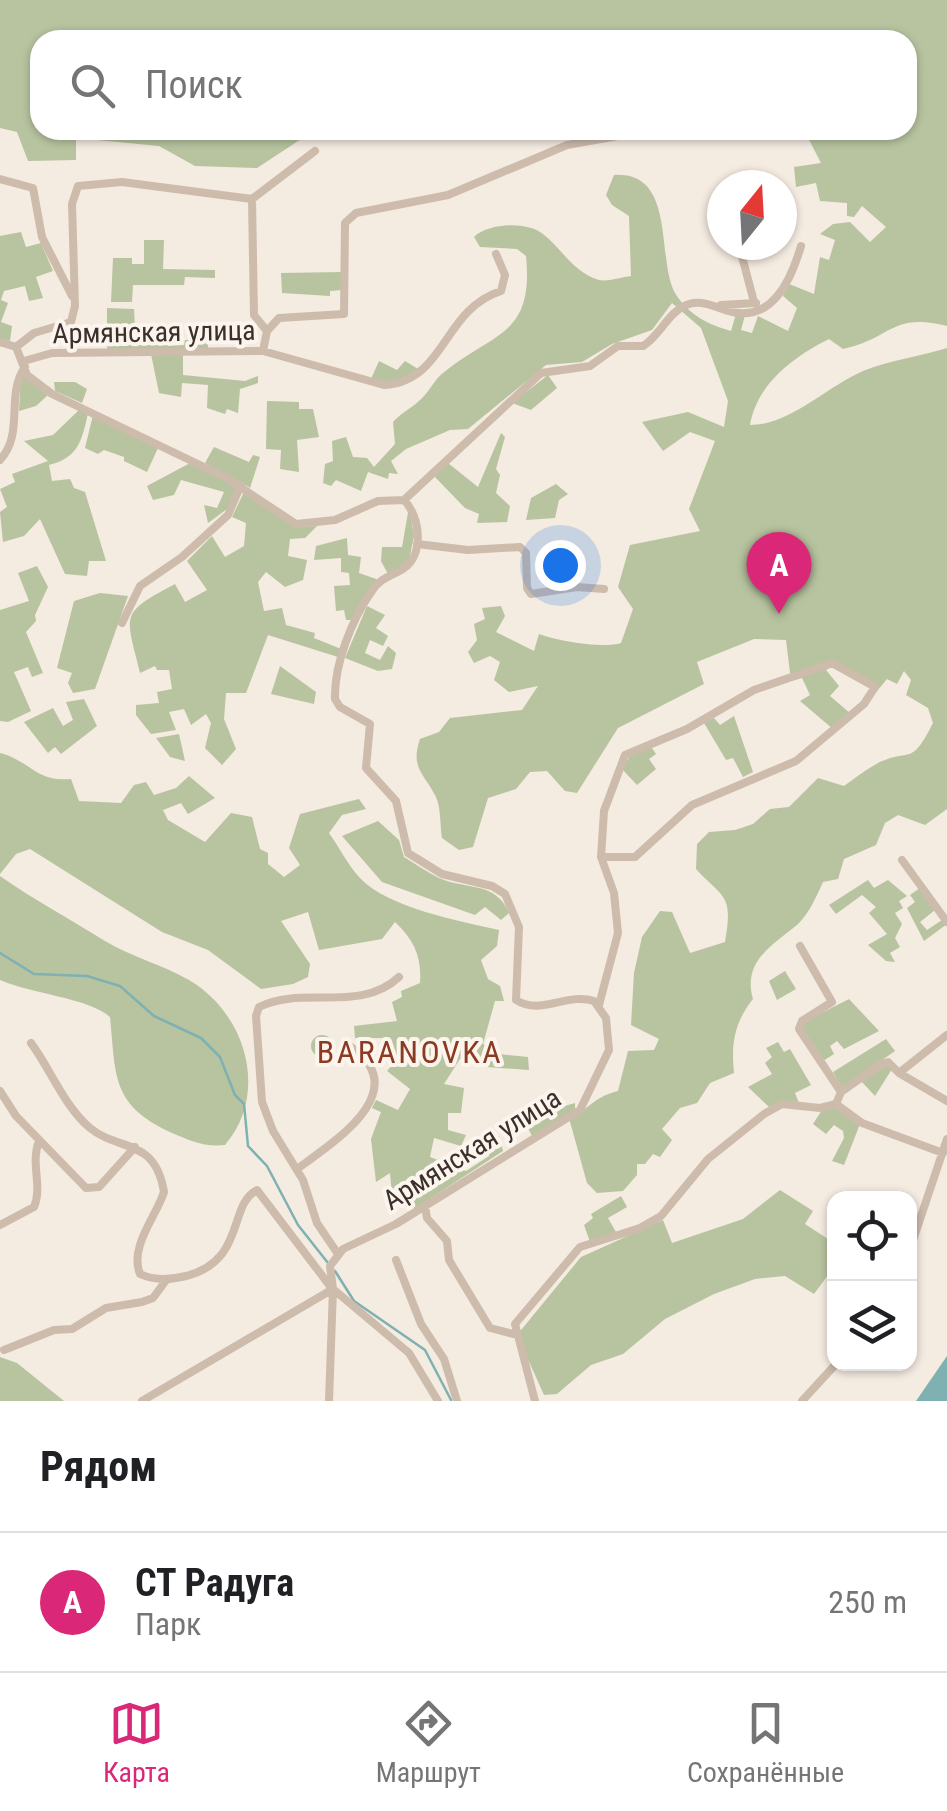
<!DOCTYPE html>
<html lang="ru">
<meta charset="utf-8">
<style>
body{margin:0;font-family:"Roboto Condensed",sans-serif;background:#f6f6f6;color:#202124}
.controls{position:absolute;right:30px;bottom:30px;display:grid;overflow:hidden;border-radius:20px;box-shadow:0 2px 8px #0004}
.controls button{width:90px;height:90px;display:grid;place-items:center;padding:0;border:0;border-bottom:2px solid #e0e0e0;background:#fff;color:#202124;font:50px sans-serif}
.compass{position:absolute;left:707px;top:170px;width:90px;height:90px;border-radius:50%;background:#fff;box-shadow:0 2px 8px #0004;rotate:18deg}
.you{position:absolute;left:560px;top:565px;width:35px;height:35px;margin:-25px;border:8px solid #fff;border-radius:50%;background:#1a73e8;box-shadow:0 0 0 15px #1a73e833}
.badge{display:grid;place-items:center;width:65px;height:65px;border-radius:50%;background:#db2777;color:#fff;font-size:32px;font-weight:700}
.pin{position:absolute;translate:-50% -82px;filter:drop-shadow(0 2px 5px #0008)}
.pin::after{content:'';position:absolute;top:52px;width:35px;height:30px;background:inherit;clip-path:polygon(0 0,100% 0,50% 100%)}
.list{margin:0;padding:0;list-style:none}
h2{display:flex;justify-content:space-between;align-items:center;height:130px;margin:0;padding:0 40px;font-size:42px}
h2 small{font-size:32px;font-weight:400;color:#757577}
.list li{display:grid;grid-template-columns:65px 1fr auto;gap:30px;align-items:center;box-sizing:border-box;height:140px;padding:0 40px;border-top:2px solid #e0e0e0}
.list b{display:block;font-size:38px;white-space:nowrap}
.list p{margin:0;font-size:32px;white-space:nowrap;color:#757577}
.list em{font-size:32px;font-style:normal;color:#757577}
.icon{flex:none;width:55px;height:55px;fill:none;stroke:currentColor;stroke-width:2;stroke-linecap:round;stroke-linejoin:round}
.map{position:relative;flex:none;width:947px;height:1401px;overflow:hidden}
.search{position:absolute;background:#fff;box-shadow:0 2px 8px #0004;left:30px;right:30px;top:30px;height:110px;display:flex;align-items:center;gap:25px;box-sizing:border-box;padding:0 35px;border-radius:30px;color:#757577;font-size:38px}
.sheet{height:270px;background:#fff}
nav{display:flex;justify-content:space-around;align-items:center;box-sizing:border-box;height:140px;border-top:2px solid #e0e0e0;background:#fff;font-size:28px;color:#757577}
nav a{display:grid;justify-items:center;gap:5px}
nav .on{color:#db2777}
.map>svg:first-child{display:block}
.green{fill:#b8c4a0}
.water{fill:#7fb0b2}
.lines{fill:none;stroke-linecap:round;stroke-linejoin:round}
.stream{stroke:#7fb0b2;stroke-width:2.5}
.minor{stroke:#cdbbac;stroke-width:8}
.labels{text-anchor:middle;dominant-baseline:central;stroke-width:8;stroke-linejoin:round;paint-order:stroke}
.street-label{font-size:28px;fill:#3b302b;stroke:#fbf5ee}
.quarter-label{font-size:32px;letter-spacing:2.5px;fill:#8c3b22;stroke:#fbf5ee}
</style>
<div class="map">
<svg width="947" height="1401" viewBox="0 0 947 1401">
<rect width="100%" height="100%" fill="#f4ebe1"/>
<path class="green" d="M0 0H947V326C891 312 891 339 843 349L829 339C793 357 757 384 750 425 790 425 826 387 863 371 890 360 919 357 947 348V809L925 825 898 815 885 823 876 845 844 859 838 879 823 882C817 895 809 914 798 924 773 945 742 961 753 999 734 1023 731 1044 734 1073L710 1083 697 1103 680 1108 662 1129 672 1140 660 1157 653 1154 645 1164H637V1175L623 1191 597 1193 587 1183 569 1118C591 1109 591 1098 618 1091L628 1051 654 1050 659 1039 631 1025 634 973 642 937 660 911 672 912 690 953 725 942C733 894 725 900 696 869L697 844 709 832 735 830 753 824 770 809 789 807 818 778 844 786C855 778 867 769 878 763 912 747 910 768 933 723L928 708 906 695 911 680 904 671 897 684 887 679 877 691 833 666 826 670 839 686 830 696 851 714 833 729 800 701 810 695 802 678 791 681 786 640 754 639 697 662 704 684 618 728 577 793 565 791 547 771 530 772 516 789 488 798 473 847 459 850 442 838C440 826 441 808 436 797 424 773 410 768 420 739L439 732 450 718 522 710 538 686 509 692 494 680 500 662 490 656 474 663 468 652 477 640 474 624 485 619 482 608 501 606 505 616 496 632 534 651 539 634C558 641 603 649 621 643L633 609 618 587 630 545 700 531 689 509 715 441 690 432 663 451 642 422 688 412 724 427 728 401 701 328 672 303 652 330 612 344 582 362 546 365 468 429 450 430 406 449 391 461 398 474 389 473 388 479 368 472 361 491 336 480 331 486 323 483 325 464 333 461 332 441 346 437 353 457 367 458 374 467 395 444 393 422C402 412 414 407 423 397 430 390 435 379 443 373 493 332 534 337 526 256L517 249 480 247 474 237C488 223 527 221 543 234 562 249 573 272 599 280 607 282 622 277 631 276L629 216 612 205 606 195 614 175C677 171 656 259 675 293 689 316 710 325 731 331L736 314 745 315 741 330 752 333 758 316 788 331 797 308 783 296 789 284 814 294 820 257 829 260 835 240 820 234 833 224 850 222 870 242 886 227 862 206 854 217 847 216V203L820 201 816 183 796 187 794 167 821 163 804 130H907V40H40V130H374L312 132 257 168 195 166 159 146 76 138V160L28 161 17 132 0 128Z
M21 232 26 247 41 243 53 271 36 277 43 298 29 301 25 286 4 291 1 300 8 303 1 322 12 326 10 341 0 339V236Z
M144 240H164L163 269 215 270V278L185 277 184 285H133L132 302H111L113 258H132V264H144Z
M342 272V290L330 291V296L282 293 281 273Z
M107 308 134 309 136 345 149 344V337L168 338V346L184 345 185 340H208V351H107Z
M151 354H183V375L245 381 258 376V383L240 389 238 413 227 409 225 414 207 408 208 385 182 383 181 397 159 393Z
M379 361 397 370 405 361 418 369 412 377 386 384 371 379Z
M21 374 48 395 36 406 19 411Z
M548 375 557 388 531 410 512 403Z
M54 382H75L87 389 82 403 55 391Z
M267 401 299 402V409H313L319 437 297 440 299 472 280 469 281 450 266 449Z
M79 410 88 413C82 441 78 458 49 465L52 481 70 479 74 488 85 492 106 561H89L87 576 65 574 40 519 24 536 3 542 0 512 7 507 0 489 15 482 12 474 48 461 24 441 53 435Z
M93 415 158 448 147 472 124 461V457L104 450 98 454 85 448Z
M501 433 505 437 496 469 500 475 496 493 510 506 507 522 477 523 479 514 465 508 433 475 448 463 478 487Z
M214 447 249 462 253 455 260 457 250 488 205 463Z
M192 462 239 486 227 509 208 523 204 505 217 508 224 492 181 480 174 495 153 500 147 486Z
M556 484 568 494 559 500 555 518 526 520 531 498Z
M244 492 294 527 317 526 305 538 290 539 288 556 307 560 303 580 285 587 266 572 258 582 264 611 282 608 286 625 315 633 314 638 341 649 338 657 268 635 246 693H226L224 719 236 749 222 765 205 748 211 723 206 714 191 725 184 709 169 712 176 730 151 734 136 715V705L159 703 157 692 172 689 169 670H157L155 666 140 673C126 614 118 614 175 584L185 602 207 590 187 561 212 536 225 557 244 546 246 523 232 517Z
M409 507 414 536 409 561 388 574 381 561 382 547H402Z
M347 538 348 555 361 557 359 573 379 580 371 586 353 620H346L344 610 336 611 334 586 350 585 349 573 341 572V558L314 560 316 546Z
M37 566 48 587 35 615 36 621 26 632 43 673 32 677 28 667 14 672 31 711 8 722 0 721V610L29 601 18 573Z
M100 593 128 596 95 689 73 693 68 683 72 673 57 668 74 601Z
M367 606 385 615 376 628 388 636 383 646 370 640 365 653 380 660 388 646 396 653 392 669 378 671 345 658Z
M280 666 316 692 314 704 271 694Z
M84 699 97 726 61 754 55 747 48 753 24 722 53 708 63 726 73 720 66 702Z
M734 716 753 772 743 777 733 758 726 760 704 723 714 718 720 725Z
M179 734 185 761 170 757 156 738Z
M650 745 656 754 649 759 656 769 637 785 621 768 633 753Z
M0 753C31 761 35 782 71 779L79 801 121 803 134 785 146 782 154 795 176 788 189 776 215 798 188 814 181 803 163 810 168 820 205 842 231 813 252 817 260 849 268 853V864L284 877 300 865 289 848 300 814 359 799 366 809 342 815 329 833C339 847 348 865 360 878 388 908 460 921 499 930L497 946 481 960 488 979 500 986 504 1001H495L483 1044 499 1054 528 1057 529 1070 486 1067 485 1060 469 1054 460 1059 444 1084 464 1088 461 1113H448V1130L466 1135 461 1146 434 1138 430 1157 466 1171 489 1156 493 1135 499 1136 503 1151 414 1209 407 1194 392 1195 390 1173 376 1182 371 1139 381 1112 372 1108 376 1100 398 1110 410 1089 387 1071 398 1058 389 1048 390 1038H355L354 1026 397 1021 392 1002 402 997 401 991 420 983C422 957 414 940 395 922L382 939 319 950 308 912 281 921 310 964 308 977 293 984 261 989 208 950 162 932 30 849 16 854 0 874Z
M378 821 399 840 404 857C416 864 427 872 439 878 466 890 496 881 509 913L501 920 485 907 475 915 382 882 342 836Z
M0 876C34 900 70 919 105 941 132 957 163 965 189 980 247 1014 269 1094 225 1145 203 1147 191 1141 172 1133 111 1105 116 1077 110 1017 89 998 32 994 0 980Z
M868 880 874 888 888 880 907 896 899 901 903 908 895 913 902 924 895 938 900 947 890 953 895 962 886 961 868 945 887 934 869 913 876 907 862 895 836 914 829 905Z
M920 888 935 910 920 922 927 930 942 920 947 924 924 941 907 908 915 902 910 895Z
M785 971 796 989 777 1000 769 981Z
M849 999 879 1031 844 1049 837 1041 830 1046 834 1054 823 1061 802 1028 804 1022Z
M311 1046a11 11 0 1 1 22 0a11 11 0 1 1-22 0Z
M886 1039 895 1051 842 1088 833 1072Z
M778 1042 784 1052 790 1049 811 1085 795 1093 799 1103 770 1108 748 1087 772 1074 765 1063 772 1057 766 1048Z
M887 1065 892 1069 875 1096 861 1081Z
M575 1103V1109L532 1136 523 1118Z
M836 1106 860 1124 844 1165 832 1161 844 1138 843 1131 834 1125 826 1134 813 1124 822 1110Z
M780 1190 813 1211 805 1224 834 1243V1267L814 1294 785 1276 755 1279 714 1294 665 1319 623 1354 591 1365 557 1394 544 1395 517 1335 581 1257 663 1220 672 1243 743 1219Z
M621 1196 627 1207 608 1218 617 1234 590 1242 584 1225 593 1218 591 1214Z
M0 1357 17 1363 64 1401H0Z"/>
<path class="water" d="M947 1356V1401H916Z"/>
<g class="lines">
<path class="stream" d="M0 953 34 974 87 976 120 986 154 1016 201 1038 220 1057 235 1095 244 1104 248 1146 267 1166 298 1225 328 1263
M335 1271 354 1301 425 1350 451 1400"/>
<path class="minor" d="M702 130 721 135
M0 179 33 188 42 237 72 296
M252 199 254 315 267 331
M739 245 754 302
M721 305 756 303
M0 342 16 347 27 375 52 394 225 477 296 524 335 520 378 501 404 500C420 516 425 555 403 569 391 576 380 578 372 591 352 619 334 664 335 699L340 707 370 724 366 768 396 801 408 853 442 874 492 886 505 894 519 927 516 1000C541 1016 567 992 594 1001L606 1018 609 1050 580 1110 396 1224 343 1249 330 1266 333 1289 409 1353 438 1401
M16 347 34 333 71 322 75 306 72 204 78 186 122 182 252 199 315 151
M263 351 267 331 279 318 344 314 345 223 356 213 448 195 567 145 629 134 687 130
M24 361 52 353 263 351 384 385C446 381 442 310 501 291L505 275 496 254
M0 460C25 433 5 395 25 367
M404 500 541 373 590 366 618 346H643C661 335 668 311 689 304 703 300 715 307 728 311 772 324 791 280 801 246
M417 544 468 550 520 547 526 553 527 588 531 594 577 587 604 589
M122 623 140 586 182 557 228 515 241 485
M902 860 947 922
M800 946 832 1002 802 1021 799 1029 841 1092
M599 1005 618 933 614 893 601 857 604 811 625 755 687 729 754 690 832 663 875 687 864 704 796 761 692 805 635 857H601
M31 1043C51 1070 64 1106 90 1128 119 1152 155 1137 164 1192 156 1217 129 1247 140 1274 155 1281 170 1280 186 1276 246 1261 228 1204 257 1190L330 1286
M899 1073 947 1101
M0 1091 16 1116 86 1188 99 1187 135 1147
M836 1104 862 1123 943 1153
M297 1169C332 1143 415 1092 351 1047
M425 1206 427 1218 447 1241 449 1260 490 1328 517 1335
M0 1225 34 1207C43 1186 30 1164 39 1141
M910 1249 947 1139
M338 1254 317 1223 303 1180 273 1131 262 1102 256 1016 259 1007C303 985 359 1014 399 977
M396 1260 421 1324 444 1359 457 1401
M4 1350 54 1330 72 1329 106 1308 142 1302 153 1298 167 1279
M142 1401 333 1289
M329 1401 333 1289
M535 1401 515 1324 580 1247 640 1228 661 1216 708 1159 764 1114 782 1104 820 1108 836 1104 841 1092 881 1064 888 1062 899 1073 947 1035
M802 1401 836 1364"/>
</g>
<g class="labels">
<g class="street-label">
<text transform="translate(154 332) rotate(-1)">Армянская улица</text>
<text transform="translate(472 1149) rotate(-32)">Армянская улица</text>
</g>
<g class="quarter-label">
<text x="410" y="1052">BARANOVKA</text>
</g>
</g>
</svg>
<div class="controls">
<button><svg class="icon" aria-label="locate" viewBox="0 0 24 24"><circle cx="12" cy="12" r="6"/><path d="M12 2v4M12 18v4M2 12h4M18 12h4"/></svg></button>
<button><svg class="icon" aria-label="layers" viewBox="0 0 24 24"><path d="M12 4l9 5-9 5-9-5zM3 14l9 5 9-5"/></svg></button>
</div>
<svg class="compass" viewBox="-18 -18 36 36"><path d="M0-13l5 13h-10z" fill="#e53935"/><path d="M0 13l5-13h-10z" fill="#757577"/></svg>
<div class="you"></div>
<div class="pin badge" style="left:779px;top:614px">A</div>
<div class="search"><svg class="icon" aria-label="search" viewBox="0 0 24 24"><circle cx="10" cy="10" r="6"/><path d="M15 15l6 6"/></svg>Поиск</div>
</div>
<section class="sheet">
<h2>Рядом<small></small></h2>
<ul class="list">
<li><span class="badge">A</span><div><b>СТ Радуга</b><p>Парк</p></div><em>250 m</em></li>
</ul>
</section>
<nav>
<a class="on"><svg class="icon" aria-label="map" viewBox="0 0 24 24"><path d="M3 6l6-2 6 2 6-2v14l-6 2-6-2-6 2zM9 4v14M15 6v14"/></svg>Карта</a>
<a><svg class="icon" aria-label="directions" viewBox="0 0 24 24"><path d="M12 3l9 9-9 9-9-9zM9 14v-3h6M13 9l2 2-2 2"/></svg>Маршрут</a>
<a><svg class="icon" aria-label="saved" viewBox="0 0 24 24"><path d="M7 4h10v16l-5-4-5 4z"/></svg>Сохранённые</a>
</nav>
